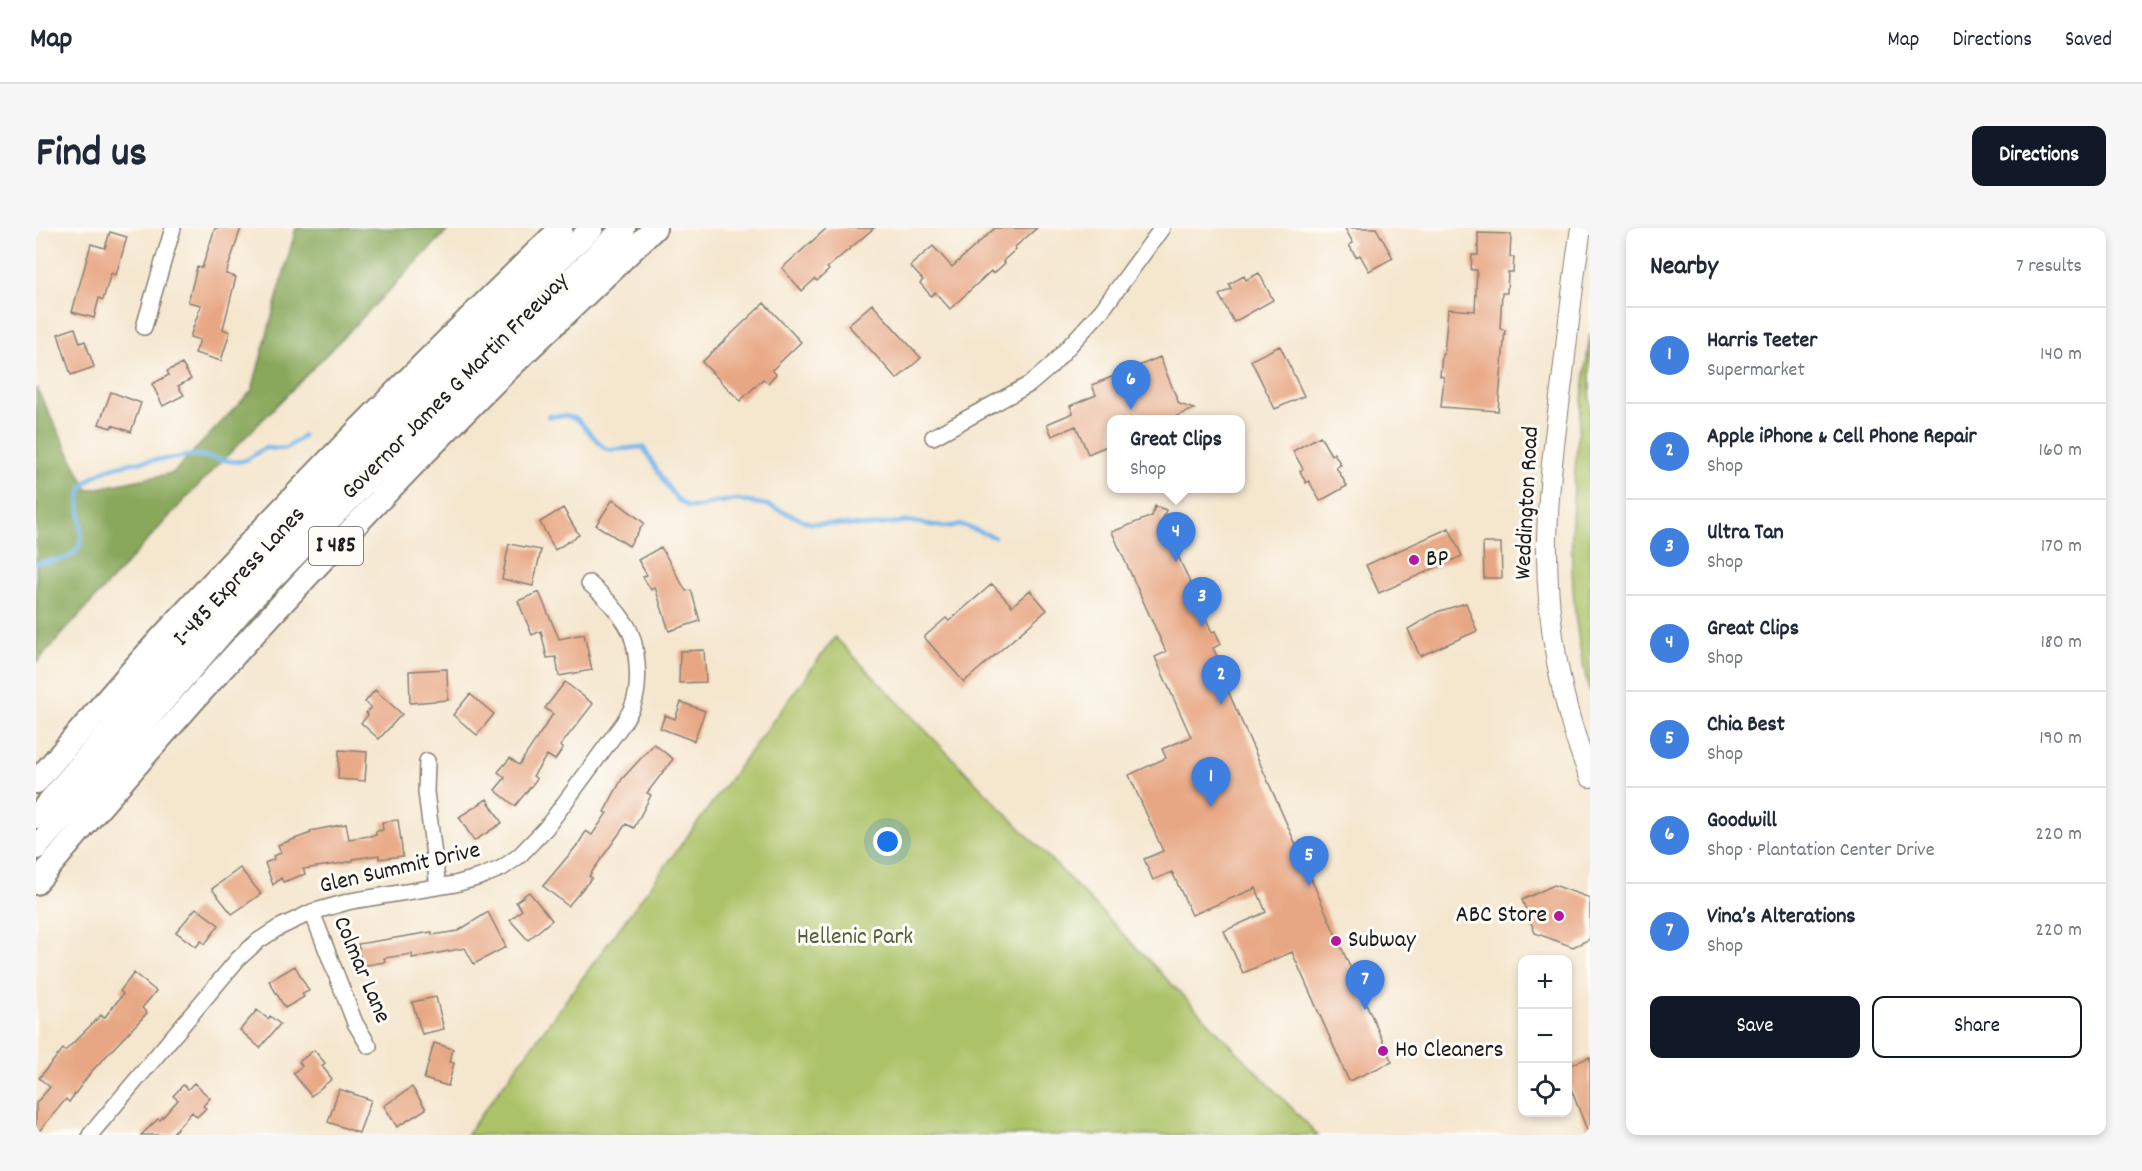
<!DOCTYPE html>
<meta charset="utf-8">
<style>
body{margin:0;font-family:Dekko,sans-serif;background:#f6f6f7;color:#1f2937}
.controls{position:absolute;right:18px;bottom:18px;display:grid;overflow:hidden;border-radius:12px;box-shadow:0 3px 9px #0003}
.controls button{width:54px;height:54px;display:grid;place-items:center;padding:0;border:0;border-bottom:2px solid #e0e1e3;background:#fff;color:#1f2937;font:30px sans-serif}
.you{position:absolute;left:852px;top:614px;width:21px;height:21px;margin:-15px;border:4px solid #fff;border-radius:50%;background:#1a73e8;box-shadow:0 0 0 9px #1a73e833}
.badge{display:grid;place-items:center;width:39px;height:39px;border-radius:50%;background:#111827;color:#fff;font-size:20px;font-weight:700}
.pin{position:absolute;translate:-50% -50px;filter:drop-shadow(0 2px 3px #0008)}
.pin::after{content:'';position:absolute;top:32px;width:21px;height:18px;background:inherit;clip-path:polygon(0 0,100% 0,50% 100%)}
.popup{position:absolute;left:1071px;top:187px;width:138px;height:78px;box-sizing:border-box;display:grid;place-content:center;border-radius:12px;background:#fff;filter:drop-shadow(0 2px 4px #0005);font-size:20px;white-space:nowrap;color:#747a83}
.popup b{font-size:22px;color:#1f2937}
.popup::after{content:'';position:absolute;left:50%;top:100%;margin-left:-12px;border:12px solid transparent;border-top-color:#fff}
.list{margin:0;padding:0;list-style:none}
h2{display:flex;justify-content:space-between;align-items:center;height:78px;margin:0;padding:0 24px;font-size:26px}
h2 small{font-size:20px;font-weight:400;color:#747a83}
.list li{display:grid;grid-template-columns:39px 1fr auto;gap:18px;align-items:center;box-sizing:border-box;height:96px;padding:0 24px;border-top:2px solid #e0e1e3}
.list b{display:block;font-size:22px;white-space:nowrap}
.list p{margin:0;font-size:20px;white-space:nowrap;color:#747a83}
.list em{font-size:20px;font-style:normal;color:#747a83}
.actions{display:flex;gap:12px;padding:18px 24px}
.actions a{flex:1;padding:14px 0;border:2px solid #111827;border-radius:12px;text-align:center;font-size:21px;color:#111827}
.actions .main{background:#111827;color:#fff}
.icon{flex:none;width:33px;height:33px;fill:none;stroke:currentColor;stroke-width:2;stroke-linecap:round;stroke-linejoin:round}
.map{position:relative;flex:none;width:1554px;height:907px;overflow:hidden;border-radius:12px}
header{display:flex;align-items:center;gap:36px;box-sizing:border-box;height:84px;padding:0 30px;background:#fff;border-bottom:2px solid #e0e1e3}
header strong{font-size:28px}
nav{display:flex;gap:33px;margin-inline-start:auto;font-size:21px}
.intro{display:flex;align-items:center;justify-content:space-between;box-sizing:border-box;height:144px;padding:0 36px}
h1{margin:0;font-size:42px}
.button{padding:15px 27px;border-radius:12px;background:#111827;color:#fff;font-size:21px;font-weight:700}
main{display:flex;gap:36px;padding:0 36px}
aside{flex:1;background:#fff;border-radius:12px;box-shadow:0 3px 9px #0003}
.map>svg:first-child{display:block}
.green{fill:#acc267;stroke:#646f42;stroke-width:1.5}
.forest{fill:#89a85c;stroke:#52623c;stroke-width:1.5}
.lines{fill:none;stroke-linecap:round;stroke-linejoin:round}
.stream{stroke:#75b6ea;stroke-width:4.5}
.building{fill:#e8a784}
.minor-casing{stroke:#888175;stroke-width:18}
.major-casing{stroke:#888175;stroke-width:22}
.highway-casing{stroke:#888175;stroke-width:26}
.minor{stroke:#fff;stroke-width:15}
.major{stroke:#fff;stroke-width:20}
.highway{stroke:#fff;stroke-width:22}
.poi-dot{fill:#b5179e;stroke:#fdfcf7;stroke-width:2}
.labels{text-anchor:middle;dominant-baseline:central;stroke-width:6;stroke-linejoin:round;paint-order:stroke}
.shield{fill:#fdfcf7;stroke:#605f5e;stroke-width:1.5}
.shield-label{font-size:22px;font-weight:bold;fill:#1c1c1c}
.street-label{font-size:24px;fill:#1c1c1c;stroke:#fdfcf7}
.poi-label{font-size:24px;fill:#1c1c1c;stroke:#fdfcf7;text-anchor:start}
.park-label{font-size:24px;fill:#565e3a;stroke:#fdfcf7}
</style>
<header>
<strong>Map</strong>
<nav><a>Map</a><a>Directions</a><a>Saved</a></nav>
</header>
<div class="intro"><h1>Find us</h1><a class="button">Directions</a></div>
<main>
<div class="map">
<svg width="1554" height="907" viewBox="0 0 1554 907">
<rect width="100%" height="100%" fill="#fdfcf7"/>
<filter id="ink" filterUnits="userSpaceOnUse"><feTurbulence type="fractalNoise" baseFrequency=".0167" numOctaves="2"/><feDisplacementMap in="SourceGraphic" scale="12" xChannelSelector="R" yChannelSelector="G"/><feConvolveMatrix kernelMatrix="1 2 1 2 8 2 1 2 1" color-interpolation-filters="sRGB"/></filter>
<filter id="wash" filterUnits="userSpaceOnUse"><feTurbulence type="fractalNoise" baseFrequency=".008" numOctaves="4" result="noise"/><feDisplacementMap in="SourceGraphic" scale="24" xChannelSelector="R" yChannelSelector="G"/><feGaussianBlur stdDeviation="1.35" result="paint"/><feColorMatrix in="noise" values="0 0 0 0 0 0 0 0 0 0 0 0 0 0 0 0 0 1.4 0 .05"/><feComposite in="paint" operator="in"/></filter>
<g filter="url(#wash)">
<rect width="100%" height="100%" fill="#f5e6ce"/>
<path class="green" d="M1554 105V465C1521 347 1540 224 1554 105Z
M799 409 1282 907H430Z"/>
<path class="forest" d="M260 0H414L151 269 0 435V159L52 262 137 245 216 162Z"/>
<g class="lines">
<path class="stream" d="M512 188H531L541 191 568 220 576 222 607 219 629 255 640 270 652 279H665L680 274 702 272 731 277 774 295 834 298 872 293 908 299 926 297 958 309
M0 335C9 334 19 333 27 331 64 320 30 273 51 254 74 234 109 233 138 230 145 229 153 227 160 227 174 228 193 236 206 233 214 232 222 223 229 220 252 222 249 222 267 208"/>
</g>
<g id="blocks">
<path class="building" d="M179 0H205L190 46 200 49 187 101 194 104 185 133 159 125 164 112 154 109 165 77 152 74 161 39 166 40Z
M791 0H838L791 40 793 42 781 53 779 51 766 63 746 40Z
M959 0H1001L979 19 980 21 967 33 969 35 957 46 955 43 914 81 899 64 895 68 884 55 887 52 874 38 897 18 916 39Z
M1309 0H1340L1357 30 1333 43 1324 27 1320 29 1313 17 1317 15Z
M74 4 91 9 80 47 75 45 67 72 63 70 58 90 36 84 55 16 69 20Z
M1442 5 1475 6 1474 29H1478L1477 44H1472L1471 65H1466L1464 101 1469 102 1462 183 1405 179 1408 149 1404 148 1406 126H1408L1412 81 1439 83 1441 42H1435L1436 27H1442Z
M1223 45 1237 72 1198 94 1183 67 1195 61 1193 56 1208 48 1210 52Z
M728 75 765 114 736 142 740 146 732 155 727 151 704 173 666 134Z
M836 76 885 130 861 151 812 97Z
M39 100 44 115 49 113 58 139 35 147 22 106Z
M1244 118 1268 168 1239 181 1215 132Z
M1124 129 1143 176 1158 181 1131 192H1076V216L1052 226 1040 198 1016 208 1011 196 1037 185 1034 178 1060 167 1056 157Z
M146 136 155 151 142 158 148 167 127 178 116 156 133 147 131 143Z
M75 164 105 175 95 204 76 197 75 200 63 196Z
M1284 208 1295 227 1298 225 1305 237 1300 239 1311 258 1284 273 1273 253 1270 255 1264 243 1267 241 1257 223Z
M577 271 608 295 593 318 560 297Z
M1119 278 1130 282 1126 292 1176 404 1179 403 1185 416 1177 420 1189 445 1185 447 1356 834 1313 853 1256 724 1207 745 1188 703 1230 684 1220 660 1156 687 1136 644 1117 652 1108 631 1127 623 1093 547 1130 530 1126 521 1155 509 1119 429 1130 424 1076 304 1116 288Z
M527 280 543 307 519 322 504 294Z
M1413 300 1426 328 1343 365 1330 337Z
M1447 315H1465L1466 350H1448Z
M473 316 505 322 497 358 466 351Z
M625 319 650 363 655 362 664 393 633 403 619 359 615 362 607 349 611 347 602 332Z
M956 356 976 378 994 362 1011 382 928 454 888 409 910 390 913 393Z
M503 364 523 411 548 406 556 442 523 448 520 429 511 430 505 403 496 407 482 373Z
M1430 375 1441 403 1384 428 1372 401 1401 384Z
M668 422 670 454 643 455 644 423Z
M411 441 412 472 374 475 373 443Z
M529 454 557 476 524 518 527 520 519 532 511 527 497 548 501 551 479 578 459 562 469 550 462 544 474 530 483 537 517 486 509 480Z
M339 462 366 486 343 511 325 495 332 487 330 485 335 479 329 474Z
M434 466 458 486 441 507 417 487Z
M645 474 669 483 658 513 624 500 629 487 639 491Z
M618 516 637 531 611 565 615 567 598 600 590 596 553 648 556 650 532 678 507 658 543 615 550 603 556 607 571 585 568 584 586 551Z
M303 522 331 524 329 553 302 551Z
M451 571 466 595 438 613 423 589Z
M362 592 367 628 343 631V627L317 631V633L301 636 267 641 269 646 247 654 245 650 237 657 229 635 238 631 237 628 245 625 242 617 275 605 274 603 310 596 313 611 340 607V603L347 602 346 594Z
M204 640 225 666 196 686 176 661Z
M1518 657 1554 670V711L1537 719 1499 705 1486 672Z
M493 664 516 692 492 712 474 692 486 682 480 674Z
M160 680 183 697 169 716 165 713 160 719 140 704Z
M452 684 470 719 438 736 429 720 376 730V726L348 730 349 734 326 738 322 716 396 704V707L422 703Z
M259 738 273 763 266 766 268 769 249 780 233 753Z
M98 745 120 763 106 780 111 785 55 844 33 874 30 871 0 907V875L14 859 3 850 27 821 29 823 65 787 68 790 87 766 84 763Z
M400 769 408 801 386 806 376 774Z
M221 782 232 791 234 788 244 796 224 820 204 802Z
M398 815 417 821 414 834 418 835 412 858 388 851Z
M278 822 289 835 286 838 296 851 275 868 257 845 266 838 263 834Z
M1554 829V907H1553L1532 853V838Z
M158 855 174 870 167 878 170 880 161 889 156 884 135 907H105L122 891 124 892 142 872 137 868 147 857 152 861Z
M376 859 390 881 361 899 348 878Z
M303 861 335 872 323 905 292 894Z"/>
</g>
</g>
<g filter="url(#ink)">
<use href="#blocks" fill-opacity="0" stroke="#888175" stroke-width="1.5"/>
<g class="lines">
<defs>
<path id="minor" d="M108 99 137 0
M897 209 994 156 1014 139 1066 82 1126 0
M391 533 390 564 402 659
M276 684 319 795 333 818
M54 907 202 731 222 713 242 700 276 684 315 673 419 656 444 649 466 640 483 628 510 600 588 494C591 488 595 483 597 477 605 457 602 414 590 396 580 380 567 367 553 355"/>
<path id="major" d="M1545 0C1537 51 1532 103 1526 154 1519 207 1512 259 1511 313 1510 392 1524 476 1554 549"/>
<path id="highway" d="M0 554C46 501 90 447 138 396 263 260 392 129 525 0
M0 589C48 533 95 475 145 420 276 275 414 135 556 0
M0 620 213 374 421 161 588 0
M0 655C141 486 291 323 446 167 503 110 562 56 619 0"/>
</defs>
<use href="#minor" class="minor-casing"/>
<use href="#major" class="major-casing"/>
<use href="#highway" class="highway-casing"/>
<use href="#minor" class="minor"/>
<use href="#major" class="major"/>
<use href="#highway" class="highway"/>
</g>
</g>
<g class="poi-dot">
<circle cx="1378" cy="332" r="6"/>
<circle cx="1523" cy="688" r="6"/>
<circle cx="1300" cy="713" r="6"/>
<circle cx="1347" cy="823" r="6"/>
</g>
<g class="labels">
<rect class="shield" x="273" y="299" width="54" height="38" rx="4.5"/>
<g class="shield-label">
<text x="300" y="318">I 485</text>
</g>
<g class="street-label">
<text transform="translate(420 159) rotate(-45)">Governor James G Martin Freeway</text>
<text transform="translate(1492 275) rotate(-87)">Weddington Road</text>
<text transform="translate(204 349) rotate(-47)">I-485 Express Lanes</text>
<text transform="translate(364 641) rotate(-13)">Glen Summit Drive</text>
<text transform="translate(325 742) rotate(67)">Colmar Lane</text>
</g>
<g class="poi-label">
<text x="1390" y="332">BP</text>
<text x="1511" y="688" text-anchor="end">ABC Store</text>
<text x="1312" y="713">Subway</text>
<text x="1359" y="823">Ho Cleaners</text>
</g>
<g class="park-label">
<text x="819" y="710">Hellenic Park</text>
</g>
</g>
</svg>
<div class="controls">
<button>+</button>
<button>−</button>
<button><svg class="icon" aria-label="locate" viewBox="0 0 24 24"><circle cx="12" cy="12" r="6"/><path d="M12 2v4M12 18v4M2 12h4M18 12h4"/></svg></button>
</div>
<div class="you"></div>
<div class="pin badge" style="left:1175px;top:579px;background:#3f7fe0">1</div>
<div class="pin badge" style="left:1185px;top:477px;background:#3f7fe0">2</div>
<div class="pin badge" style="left:1166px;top:399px;background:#3f7fe0">3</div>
<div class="pin badge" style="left:1140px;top:334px;background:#3f7fe0">4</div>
<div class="popup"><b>Great Clips</b>Shop</div>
<div class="pin badge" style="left:1273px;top:658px;background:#3f7fe0">5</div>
<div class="pin badge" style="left:1095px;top:182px;background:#3f7fe0">6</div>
<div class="pin badge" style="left:1329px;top:782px;background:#3f7fe0">7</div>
</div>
<aside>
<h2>Nearby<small>7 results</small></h2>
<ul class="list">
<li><span class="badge" style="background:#3f7fe0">1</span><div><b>Harris Teeter</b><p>Supermarket</p></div><em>140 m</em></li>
<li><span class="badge" style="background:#3f7fe0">2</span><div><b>Apple iPhone &amp; Cell Phone Repair</b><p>Shop</p></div><em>160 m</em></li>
<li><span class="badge" style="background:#3f7fe0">3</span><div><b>Ultra Tan</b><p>Shop</p></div><em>170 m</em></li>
<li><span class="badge" style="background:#3f7fe0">4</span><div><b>Great Clips</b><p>Shop</p></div><em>180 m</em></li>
<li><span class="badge" style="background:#3f7fe0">5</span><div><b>Chia Best</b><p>Shop</p></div><em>190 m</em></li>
<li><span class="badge" style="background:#3f7fe0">6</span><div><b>Goodwill</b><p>Shop · Plantation Center Drive</p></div><em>220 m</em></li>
<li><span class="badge" style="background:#3f7fe0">7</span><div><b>Vina’s Alterations</b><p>Shop</p></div><em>220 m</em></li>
</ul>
<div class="actions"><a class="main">Save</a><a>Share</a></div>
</aside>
</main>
